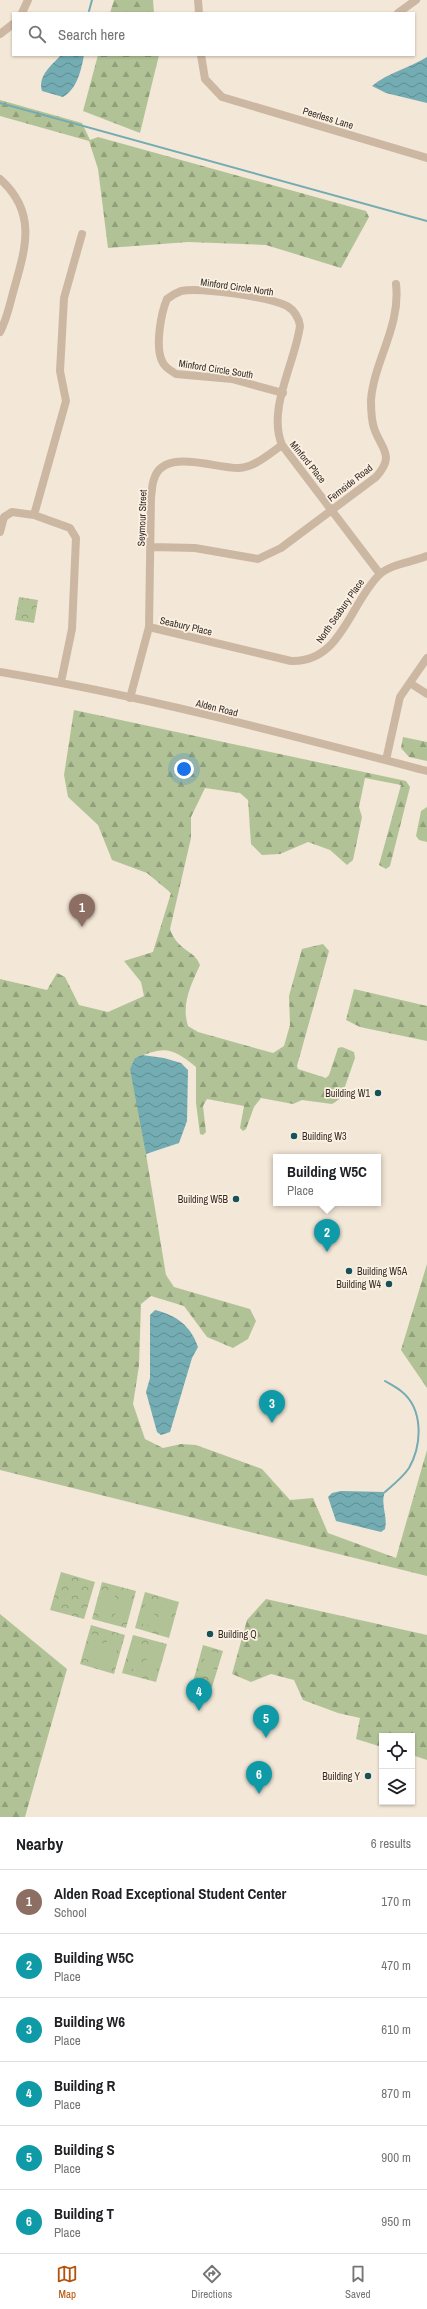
<!DOCTYPE html>
<style>
body{margin:0;font-family:"Archivo Narrow",sans-serif;background:#f2f2f2;color:#202124}
.controls{position:absolute;right:12px;bottom:12px;display:grid;overflow:hidden;border-radius:0px;box-shadow:0 1px 3px #0004}
.controls button{width:36px;height:36px;display:grid;place-items:center;padding:0;border:0;border-bottom:1px solid #e0e0e0;background:#fff;color:#202124;font:20px sans-serif}
.you{position:absolute;left:184px;top:769px;width:14px;height:14px;margin:-10px;border:3px solid #fff;border-radius:50%;background:#1a73e8;box-shadow:0 0 0 6px #1a73e833}
.badge{display:grid;place-items:center;width:26px;height:26px;border-radius:50%;background:#b45309;color:#fff;font-size:13px;font-weight:700}
.pin{position:absolute;translate:-50% -33px;filter:drop-shadow(0 1px 2px #0008)}
.pin::after{content:'';position:absolute;top:21px;width:14px;height:12px;background:inherit;clip-path:polygon(0 0,100% 0,50% 100%)}
.popup{position:absolute;left:273px;top:1154px;width:108px;height:52px;box-sizing:border-box;display:grid;place-content:center;border-radius:0px;background:#fff;filter:drop-shadow(0 1px 3px #0005);font-size:13px;white-space:nowrap;color:#757577}
.popup b{font-size:15px;color:#202124}
.popup::after{content:'';position:absolute;left:50%;top:100%;margin-left:-8px;border:8px solid transparent;border-top-color:#fff}
.list{margin:0;padding:0;list-style:none}
h2{display:flex;justify-content:space-between;align-items:center;height:52px;margin:0;padding:0 16px;font-size:17px}
h2 small{font-size:13px;font-weight:400;color:#757577}
.list li{display:grid;grid-template-columns:26px 1fr auto;gap:12px;align-items:center;box-sizing:border-box;height:64px;padding:0 16px;border-top:1px solid #e0e0e0}
.list b{display:block;font-size:15px;white-space:nowrap}
.list p{margin:0;font-size:13px;white-space:nowrap;color:#757577}
.list em{font-size:13px;font-style:normal;color:#757577}
.icon{flex:none;width:22px;height:22px;fill:none;stroke:currentColor;stroke-width:2;stroke-linecap:round;stroke-linejoin:round}
.map{position:relative;flex:none;width:427px;height:1817px;overflow:hidden}
.search{position:absolute;background:#fff;box-shadow:0 1px 3px #0004;left:12px;right:12px;top:12px;height:44px;display:flex;align-items:center;gap:10px;box-sizing:border-box;padding:0 14px;border-radius:0px;color:#757577;font-size:15px}
.sheet{height:436px;background:#fff}
nav{display:flex;justify-content:space-around;align-items:center;box-sizing:border-box;height:56px;border-top:1px solid #e0e0e0;background:#fff;font-size:11px;color:#757577}
nav a{display:grid;justify-items:center;gap:2px}
nav .on{color:#b45309}
.map>svg:first-child{display:block}
.forest{fill:url(#forest-firs)}
.park{fill:url(#park-crowns)}
.pitch{fill:#b1c396}
.water{fill:url(#water-waves)}
.lines{fill:none;stroke-linecap:round;stroke-linejoin:round}
.stream{stroke:#73acb2;stroke-width:2}
.minor{stroke:#ccb8a2;stroke-width:8}
.poi-dot{fill:#17525a;stroke:#fbf1e3;stroke-width:1.5}
.labels{text-anchor:middle;dominant-baseline:central;stroke-width:3.5;stroke-linejoin:round;paint-order:stroke}
.street-label{font-size:10px;fill:#362b25;stroke:#fbf1e3}
.poi-label{font-size:10px;fill:#362b25;stroke:#fbf1e3;text-anchor:end}
</style>
<div class="map">
<svg width="427" height="1817" viewBox="0 0 427 1817">
<defs>
<pattern id="forest-firs" width="22" height="20" patternUnits="userSpaceOnUse"><rect width="22" height="20" fill="#b1c396"/><path d="M5 1l3.5 6h-7zM16 11l3.5 6h-7z" fill="#919f7a"/></pattern>
<pattern id="park-crowns" width="20" height="18" patternUnits="userSpaceOnUse"><rect width="20" height="18" fill="#b1c396"/><path d="M2 6a3 3 0 1 1 6 0M12 15a3 3 0 1 1 6 0" fill="none" stroke="#919f7a"/></pattern>
<pattern id="water-waves" width="16" height="10" patternUnits="userSpaceOnUse"><rect width="16" height="10" fill="#73acb2"/><path d="M0 5q4-4 8 0t8 0" fill="none" stroke="#5f8c91"/></pattern>
</defs>
<rect width="100%" height="100%" fill="#f3e7d7"/>
<path class="forest" d="M114 0H153L154 13H110Z
M98 55H159L140 133 83 111Z
M0 100 82 123 90 140 98 137 366 211 369 217 341 268 266 245 188 242 108 248 98 169 89 141 0 116Z
M74 710 406 781 410 787 390 866 386 869 379 865 401 785 365 778 359 807 362 817 353 860 347 865 330 850 308 842 280 854 262 855 251 844 248 800 240 793 205 788 191 817V838L170 929C178 952 194 949 200 965 191 985 181 1004 188 1026L198 1032 273 1053 284 1046 290 1025 289 996 302 949 323 944 329 951 297 1066 298 1069 326 1078 329 1075 338 1048 342 1047 354 1052 355 1058 341 1098 332 1104 302 1100 293 1104 261 1098 254 1107 246 1129 243 1131 240 1128 244 1106 207 1099 203 1106 206 1132 203 1135 200 1134 196 1103V1067C170 1046 165 1047 135 1058L146 1154 166 1275 174 1287 250 1309 256 1321 248 1339 233 1348 207 1337 184 1306 151 1296 141 1304 139 1366 133 1404 145 1439 163 1448 181 1444 196 1445 262 1469 290 1500 313 1498 328 1533 396 1558 427 1450V1576L0 1470V979L47 990 57 973 65 977 79 1005 108 1012 144 996 141 982 124 961 153 952 171 893 147 873 112 860 98 825 68 797 64 775Z
M403 737 427 742V761L409 757 401 748Z
M427 807V842L419 840 416 836 421 811Z
M354 989 427 1006V1041L360 1027 346 1020Z
M427 1264V1388L401 1350Z
M266 1599 427 1635V1760L412 1755V1736H382V1747L356 1739 360 1718 338 1713 303 1700 294 1680 271 1674 251 1682 232 1674 247 1620Z
M0 1614 67 1669 25 1817H0Z"/>
<path class="park" d="M19 597 38 600 34 623 15 620Z
M61 1572 95 1582 84 1619 50 1610Z
M102 1582 136 1591 126 1628 92 1619Z
M145 1592 179 1602 169 1638 135 1628Z
M91 1625 125 1635 114 1674 80 1664Z
M133 1635 167 1644 156 1682 122 1673Z
M203 1645 223 1651 212 1687 193 1682Z"/>
<path class="pitch" d="M104 1589 116 1592 109 1617 98 1614Z
M120 1594 132 1597 125 1622 114 1618Z
M147 1598 158 1601 151 1626 140 1623Z
M163 1603 174 1606 167 1631 156 1627Z
M92 1634 104 1637 97 1662 85 1659Z
M108 1638 119 1642 113 1666 101 1663Z
M134 1643 146 1646 139 1671 127 1667Z
M150 1647 162 1650 155 1675 143 1672Z
M207 1650 218 1653 211 1678 200 1674Z"/>
<path class="water" d="M61 55H84C81 71 77 89 63 97L42 91C37 76 52 65 61 55Z
M427 57V103L386 93 372 86C387 73 410 68 427 57Z
M142 1055 164 1058 181 1063 188 1070 187 1121 179 1143 146 1154 130 1069 135 1058Z
M155 1310C176 1315 191 1326 198 1347L192 1358 170 1432 161 1435 157 1432 146 1392 150 1378V1315Z
M341 1491 385 1492C380 1504 388 1516 385 1529L381 1532 336 1521 328 1497 332 1493Z"/>
<g class="lines">
<path class="stream" d="M89 11 92 0
M0 103 427 221
M385 1492C393 1485 403 1477 409 1468 422 1445 424 1409 401 1391 396 1387 390 1384 385 1381"/>
<path class="minor" d="M198 0 199 13
M22 13 28 0
M398 13 416 0
M0 34 13 24
M201 55 205 79 222 97 427 158
M0 179C37 212 26 247 14 289 10 303 7 319 0 332
M283 393 232 379 176 374C171 371 164 367 162 361 155 346 161 313 167 299 171 296 176 293 181 291 200 287 270 297 287 306 294 310 299 318 300 326 295 363 267 409 282 445L380 574
M34 515 66 401 60 371 64 298 82 234
M0 532 4 517 12 512 34 515 70 528 76 538 72 629 61 682
M152 547 195 548 258 559 281 548 376 477C396 455 381 449 374 428 371 419 371 409 371 400 374 361 401 326 396 284
M149 627 291 661C341 663 349 605 379 575 390 564 413 562 427 556
M0 672C144 696 286 734 427 771
M410 683 427 694
M130 698 149 627 151 497C152 491 152 484 154 479 164 447 216 469 239 468 255 467 269 454 282 445
M386 760 400 697 427 658"/>
</g>
<g class="poi-dot">
<circle cx="378" cy="1093" r="4"/>
<circle cx="294" cy="1136" r="4"/>
<circle cx="236" cy="1199" r="4"/>
<circle cx="349" cy="1271" r="4"/>
<circle cx="389" cy="1284" r="4"/>
<circle cx="210" cy="1634" r="4"/>
<circle cx="368" cy="1776" r="4"/>
</g>
<g class="labels">
<g class="street-label">
<text transform="translate(328 118) rotate(17)">Peerless Lane</text>
<text transform="translate(237 287) rotate(8)">Minford Circle North</text>
<text transform="translate(216 369) rotate(9)">Minford Circle South</text>
<text transform="translate(308 462) rotate(51)">Minford Place</text>
<text transform="translate(350 483) rotate(-38)">Fernside Road</text>
<text transform="translate(142 518) rotate(-88)">Seymour Street</text>
<text transform="translate(340 611) rotate(-55)">North Seabury Place</text>
<text transform="translate(186 626) rotate(13)">Seabury Place</text>
<text transform="translate(217 708) rotate(14)">Alden Road</text>
</g>
<g class="poi-label">
<text x="370" y="1093">Building W1</text>
<text x="302" y="1136" text-anchor="start">Building W3</text>
<text x="228" y="1199">Building W5B</text>
<text x="357" y="1271" text-anchor="start">Building W5A</text>
<text x="381" y="1284">Building W4</text>
<text x="218" y="1634" text-anchor="start">Building Q</text>
<text x="360" y="1776">Building Y</text>
</g>
</g>
</svg>
<div class="controls">
<button><svg class="icon" aria-label="locate" viewBox="0 0 24 24"><circle cx="12" cy="12" r="6"/><path d="M12 2v4M12 18v4M2 12h4M18 12h4"/></svg></button>
<button><svg class="icon" aria-label="layers" viewBox="0 0 24 24"><path d="M12 4l9 5-9 5-9-5zM3 14l9 5 9-5"/></svg></button>
</div>
<div class="you"></div>
<div class="pin badge" style="left:82px;top:927px;background:#8d6e63">1</div>
<div class="pin badge" style="left:327px;top:1252px;background:#0f9aa8">2</div>
<div class="popup"><b>Building W5C</b>Place</div>
<div class="pin badge" style="left:272px;top:1423px;background:#0f9aa8">3</div>
<div class="pin badge" style="left:199px;top:1711px;background:#0f9aa8">4</div>
<div class="pin badge" style="left:266px;top:1738px;background:#0f9aa8">5</div>
<div class="pin badge" style="left:259px;top:1794px;background:#0f9aa8">6</div>
<div class="search"><svg class="icon" aria-label="search" viewBox="0 0 24 24"><circle cx="10" cy="10" r="6"/><path d="M15 15l6 6"/></svg>Search here</div>
</div>
<section class="sheet">
<h2>Nearby<small>6 results</small></h2>
<ul class="list">
<li><span class="badge" style="background:#8d6e63">1</span><div><b>Alden Road Exceptional Student Center</b><p>School</p></div><em>170 m</em></li>
<li><span class="badge" style="background:#0f9aa8">2</span><div><b>Building W5C</b><p>Place</p></div><em>470 m</em></li>
<li><span class="badge" style="background:#0f9aa8">3</span><div><b>Building W6</b><p>Place</p></div><em>610 m</em></li>
<li><span class="badge" style="background:#0f9aa8">4</span><div><b>Building R</b><p>Place</p></div><em>870 m</em></li>
<li><span class="badge" style="background:#0f9aa8">5</span><div><b>Building S</b><p>Place</p></div><em>900 m</em></li>
<li><span class="badge" style="background:#0f9aa8">6</span><div><b>Building T</b><p>Place</p></div><em>950 m</em></li>
</ul>
</section>
<nav>
<a class="on"><svg class="icon" aria-label="map" viewBox="0 0 24 24"><path d="M3 6l6-2 6 2 6-2v14l-6 2-6-2-6 2zM9 4v14M15 6v14"/></svg>Map</a>
<a><svg class="icon" aria-label="directions" viewBox="0 0 24 24"><path d="M12 3l9 9-9 9-9-9zM9 14v-3h6M13 9l2 2-2 2"/></svg>Directions</a>
<a><svg class="icon" aria-label="saved" viewBox="0 0 24 24"><path d="M7 4h10v16l-5-4-5 4z"/></svg>Saved</a>
</nav>
